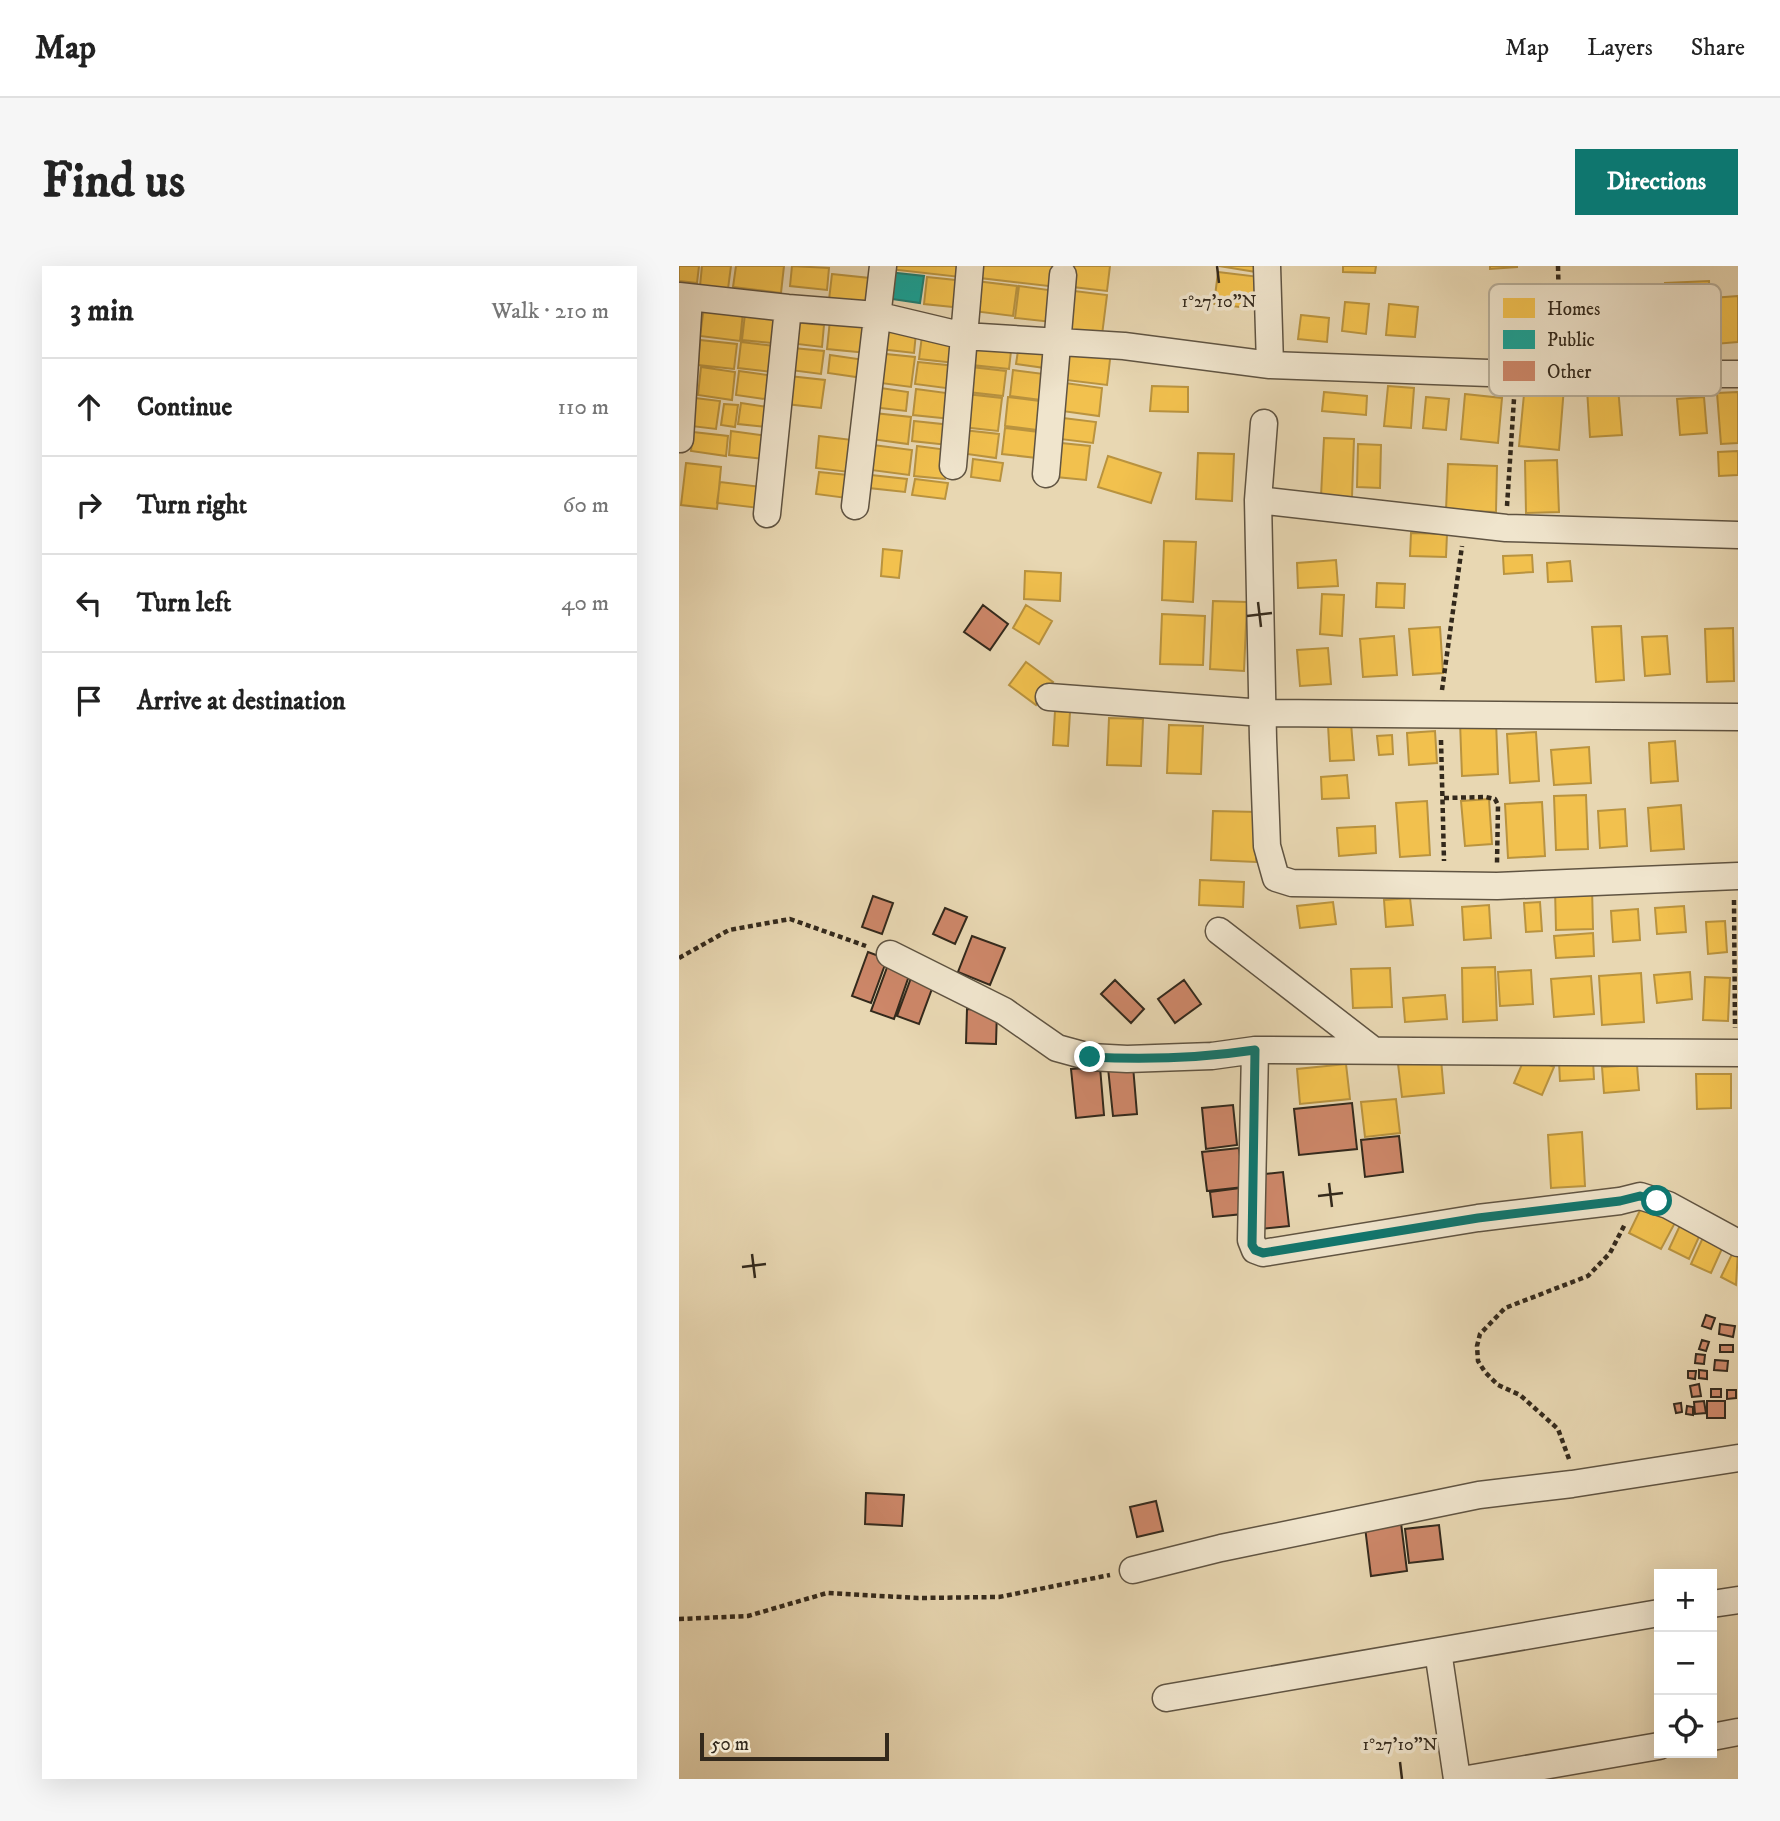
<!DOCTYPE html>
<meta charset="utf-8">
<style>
body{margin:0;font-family:"IM FELL DW Pica",serif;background:#f6f6f6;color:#222}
.controls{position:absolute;right:21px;bottom:21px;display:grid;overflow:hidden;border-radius:0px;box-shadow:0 7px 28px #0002}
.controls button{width:63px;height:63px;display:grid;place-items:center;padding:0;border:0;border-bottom:2px solid #e0e0e0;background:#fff;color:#222;font:35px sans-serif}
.scale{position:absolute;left:21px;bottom:18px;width:189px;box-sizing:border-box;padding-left:7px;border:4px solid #33291c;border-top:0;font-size:19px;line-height:24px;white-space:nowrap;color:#33291c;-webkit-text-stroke:5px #f0e5cd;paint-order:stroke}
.stop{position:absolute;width:21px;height:21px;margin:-16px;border:5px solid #0f766e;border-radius:50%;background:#fff}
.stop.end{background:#0f766e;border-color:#fff;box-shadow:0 2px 7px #0008}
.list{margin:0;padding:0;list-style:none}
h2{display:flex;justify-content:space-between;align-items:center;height:91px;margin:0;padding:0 28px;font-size:30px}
h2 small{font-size:23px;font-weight:400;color:#767676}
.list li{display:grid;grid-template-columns:46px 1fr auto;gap:21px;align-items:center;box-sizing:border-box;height:98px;padding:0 28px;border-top:2px solid #e0e0e0}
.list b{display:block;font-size:26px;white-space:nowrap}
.list em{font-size:23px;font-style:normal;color:#767676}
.icon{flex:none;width:38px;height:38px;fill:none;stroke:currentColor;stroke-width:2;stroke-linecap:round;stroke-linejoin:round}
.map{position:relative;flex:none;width:1059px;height:1513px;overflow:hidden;border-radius:0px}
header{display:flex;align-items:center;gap:42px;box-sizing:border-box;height:98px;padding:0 35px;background:#fff;border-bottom:2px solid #e0e0e0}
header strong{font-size:33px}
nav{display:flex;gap:38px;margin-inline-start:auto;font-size:24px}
.intro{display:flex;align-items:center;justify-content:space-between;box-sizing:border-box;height:168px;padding:0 42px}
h1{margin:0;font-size:49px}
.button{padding:18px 32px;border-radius:0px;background:#0f766e;color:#fff;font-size:24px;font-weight:700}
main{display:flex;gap:42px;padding:0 42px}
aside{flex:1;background:#fff;border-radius:0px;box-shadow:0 7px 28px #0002}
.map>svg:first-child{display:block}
.homes{fill:#f2c14e;stroke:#b9933f;stroke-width:2}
.public{fill:#17a398;stroke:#1f7e73;stroke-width:2}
.building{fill:#cd8769;stroke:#33291c;stroke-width:2}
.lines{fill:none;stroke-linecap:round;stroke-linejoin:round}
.minor-casing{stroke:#605442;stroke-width:29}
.path{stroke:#33291c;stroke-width:4.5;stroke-dasharray:5 3.5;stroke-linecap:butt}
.minor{stroke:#f0e5cd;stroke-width:26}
.route{stroke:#0f766e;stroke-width:9}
.ticks{fill:none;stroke:#33291c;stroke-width:2.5}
.key{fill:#f0e5cd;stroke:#b7ad98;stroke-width:2}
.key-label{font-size:19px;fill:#33291c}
.ticks-label{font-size:18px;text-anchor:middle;fill:#33291c;stroke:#f0e5cd;stroke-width:7;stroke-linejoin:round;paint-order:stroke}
</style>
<header>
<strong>Map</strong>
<nav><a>Map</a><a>Layers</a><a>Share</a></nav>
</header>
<div class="intro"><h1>Find us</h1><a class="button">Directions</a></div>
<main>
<aside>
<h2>3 min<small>Walk · 210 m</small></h2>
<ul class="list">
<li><svg class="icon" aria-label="ahead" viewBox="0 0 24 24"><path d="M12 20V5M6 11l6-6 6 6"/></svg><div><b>Continue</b></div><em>110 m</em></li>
<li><svg class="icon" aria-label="right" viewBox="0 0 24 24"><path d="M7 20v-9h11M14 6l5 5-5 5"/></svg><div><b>Turn right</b></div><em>60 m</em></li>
<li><svg class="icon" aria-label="left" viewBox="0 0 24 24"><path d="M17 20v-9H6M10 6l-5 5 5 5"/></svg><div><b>Turn left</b></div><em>40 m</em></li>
<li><svg class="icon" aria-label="arrive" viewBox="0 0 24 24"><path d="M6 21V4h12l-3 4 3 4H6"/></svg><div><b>Arrive at destination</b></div></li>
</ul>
</aside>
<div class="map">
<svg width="1059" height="1513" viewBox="0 0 1059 1513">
<rect width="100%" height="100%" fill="#e8d7b2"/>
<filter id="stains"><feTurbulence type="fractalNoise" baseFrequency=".00286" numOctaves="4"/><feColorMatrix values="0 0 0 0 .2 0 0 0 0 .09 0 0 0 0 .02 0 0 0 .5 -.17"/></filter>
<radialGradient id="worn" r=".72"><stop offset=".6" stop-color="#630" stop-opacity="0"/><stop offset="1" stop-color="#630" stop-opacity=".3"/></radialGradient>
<path class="homes" d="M0 0H20L18 17 0 15Z
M23 0H52L49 23 21 20Z
M57 0H105L102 27 54 21Z
M113 0 150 2 148 24 111 20Z
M211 0H283L281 11 210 3Z
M302 0H380L378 21 301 12Z
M387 0H431L428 25 385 20Z
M540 0H577V6Z
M664 0H697L696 7 664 6Z
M811 0H838V1L811 3Z
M539 6 581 11 577 43 535 38Z
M153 8 200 13 196 40 150 34Z
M248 11 286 15 283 42 245 38Z
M297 15 338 20 334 50 294 45Z
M1030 15 1032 71 987 72 986 17Z
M340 20 377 25 373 56 336 52Z
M387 24 428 29 423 69 383 64Z
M1059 30V76L1036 78 1033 32Z
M666 36 690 38 687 68 663 65Z
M710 38 739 41 736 71 707 69Z
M25 41 64 46 61 75 21 70Z
M66 48 105 53 102 78 63 74Z
M622 49 650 52 648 76 619 73Z
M151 54 191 59 188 87 148 83Z
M113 56 145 59 143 81 110 77Z
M203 63 237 67 235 87 201 83Z
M243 70 278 74 276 97 240 93Z
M297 71 333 76 330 103 293 99Z
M21 74 58 78 55 103 19 99Z
M62 76 104 81 101 107 59 102Z
M340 78 375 83 373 103 337 98Z
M391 80 432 85 428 119 387 114Z
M114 82 145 85 142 108 111 104Z
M197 87 236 91 232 121 194 116Z
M151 89 186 94 184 112 149 107Z
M239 96 277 100 274 123 236 118Z
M22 101 56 106 53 134 19 129Z
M292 101 327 105 324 130 289 126Z
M334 104 373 109 370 135 331 130Z
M60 105 96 110 93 134 57 129Z
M110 110 146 114 142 142 107 138Z
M386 117 423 122 420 150 383 145Z
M846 118 885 121 880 184 840 180Z
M473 120 509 121V146L471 145Z
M709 120 735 122 732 162 705 160Z
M195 121 229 126 227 145 193 141Z
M939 121 943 169 911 171 908 123Z
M237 123 275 128 272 153 234 149Z
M645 126 688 130 687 149 643 145Z
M1059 126V177L1042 178 1038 127Z
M287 128 323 132 319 165 283 161Z
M786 128 823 132 819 177 782 173Z
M329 131 369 136 366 165 326 160Z
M747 131 770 133 767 164 744 162Z
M1025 131 1028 167 1001 169 998 133Z
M16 132 41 135 37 163 12 160Z
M62 137 89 141 87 161 59 158Z
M45 138 59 139 56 161 42 159Z
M195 147 232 151 229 178 192 173Z
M384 152 417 156 414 177 381 173Z
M235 155 272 159 269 179 233 175Z
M326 162 368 167 366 193 323 188Z
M284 164 320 168 317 192 281 187Z
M52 165 88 170 85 193 50 189Z
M14 166 49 170 47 190 12 185Z
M140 170 182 175 178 207 137 202Z
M645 172 675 173 673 231 642 230Z
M382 177 411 180 407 214 377 211Z
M679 178 702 179 701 222 678 221Z
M194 179 233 184 230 209 192 204Z
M238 180 269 184 266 213 235 210Z
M1059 185V209L1040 210 1039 186Z
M519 187 555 188 553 235 517 233Z
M429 190 482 207 472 237 419 221Z
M294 193 324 197 321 215 292 211Z
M878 194 880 246 847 247 846 195Z
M7 197 42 201 38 243 2 239Z
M769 198 818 200 817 246 767 244Z
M140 206 178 210 175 233 137 228Z
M192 209 228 213 226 226 190 222Z
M236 213 269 217 266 233 233 229Z
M41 216 83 221 80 242 38 237Z
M732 267 768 268 767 291 731 290Z
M485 275 517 276 514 336 483 334Z
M204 283 223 285 220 312 202 310Z
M853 289 854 306 825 308 824 290Z
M657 294 659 320 619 322 618 297Z
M891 295 893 315 869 316 868 297Z
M346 305 382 307 381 335 345 333Z
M698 317 726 318 725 342 697 341Z
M643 328 665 329 663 370 641 368Z
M534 335 568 336 565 405 531 403Z
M347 339 373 355 360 378 334 362Z
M483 348 526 350 524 399 481 398Z
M942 360 945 414 917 416 913 361Z
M761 361 764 407 734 409 730 363Z
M1054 362 1055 415 1028 416 1026 363Z
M715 370 718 409 684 411 681 373Z
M988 370 991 408 966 410 963 371Z
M649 382 652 418 621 420 618 384Z
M347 396 374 416 357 439 330 419Z
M376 445 391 446 389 480 374 479Z
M430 452 464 453 462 500 428 499Z
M817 455 819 508 783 510 781 456Z
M672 457 675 494 651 495 649 459Z
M490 459 524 460 522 508 488 507Z
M756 465 758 497 730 499 728 467Z
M857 466 860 515 831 517 828 468Z
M713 469 714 488 700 489 698 470Z
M996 475 999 515 972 517 970 477Z
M910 481 912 517 875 519 872 484Z
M668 509 670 532 643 533 642 511Z
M907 529 909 583 877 584 875 530Z
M810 533 813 578 786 580 782 535Z
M748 535 751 589 721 591 717 537Z
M863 536 866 590 829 592 826 538Z
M1002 539 1005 583 972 585 969 542Z
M946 543 948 580 921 582 919 545Z
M534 545 579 546 577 596 532 594Z
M696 560 697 587 660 590 658 562Z
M521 614 565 616 564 641 520 639Z
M913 621 914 663 877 664 876 623Z
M731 632 734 659 707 661 705 634Z
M654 636 657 658 621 662 618 640Z
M861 636 863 665 847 666 845 637Z
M810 639 812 672 785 674 783 641Z
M1005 640 1007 666 978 668 976 642Z
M959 643 961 674 934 676 932 645Z
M1046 655 1048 686 1029 688 1027 656Z
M914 667 915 690 877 692 875 670Z
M816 701 818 754 784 756 783 702Z
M711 702 713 741 674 742 672 703Z
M852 704 854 738 821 740 819 706Z
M1011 706 1013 733 978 737 975 709Z
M962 707 965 756 923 759 920 710Z
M912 710 915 748 875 751 872 713Z
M1026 711 1051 712 1049 755 1024 754Z
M766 729 768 753 726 756 724 732Z
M847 789 875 801 863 829 835 817Z
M762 793 765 827 723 831 719 798Z
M914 794 915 813 881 815 880 796Z
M667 798 671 833 621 838 618 803Z
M958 799 960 824 925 827 923 801Z
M1017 808H1052V842L1018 843Z
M717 833 721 867 686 871 682 836Z
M903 866 906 920 872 922 869 869Z
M965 936 998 953 982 983 950 967Z
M1004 953 1024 962 1010 993 990 983Z
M1026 967 1046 976 1032 1007 1012 998Z
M1056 982 1059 984 1057 1019 1042 1011Z"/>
<path class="public" d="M209 6 245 10 241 37 206 32Z"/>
<path class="building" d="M304 339 329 358 311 384 285 366Z
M194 630 214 637 203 668 183 661Z
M266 642 288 651 276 678 254 668Z
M293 670 326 682 311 719 279 706Z
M189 686 208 693 192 737 173 730Z
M210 696 232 704 215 753 192 745Z
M232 712 254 720 240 758 218 750Z
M436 714 465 743 452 757 422 728Z
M505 714 522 738 496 757 479 733Z
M288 743 318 744 317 778 287 777Z
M454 800 458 848 434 850 429 802Z
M421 801 425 849 397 852 392 803Z
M673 837 678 883 620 889 615 843Z
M554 839 558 879 527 883 523 842Z
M720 870 724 906 686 911 682 874Z
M560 882 565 921 528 925 523 886Z
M604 906 610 960 582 963 576 909Z
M561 922 564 948 534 951 531 926Z
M1027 1049 1036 1052 1032 1063 1023 1060Z
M1041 1058 1056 1060 1054 1071 1040 1068Z
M1023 1074 1030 1076 1027 1085 1020 1083Z
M1041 1079H1054V1086H1041Z
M1017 1088 1026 1089 1025 1098 1016 1097Z
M1036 1094 1049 1095 1048 1105 1035 1104Z
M1020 1104 1028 1105V1113L1020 1112Z
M1009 1105H1017L1016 1113 1009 1112Z
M1020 1118 1022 1130 1013 1131 1011 1120Z
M1032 1123H1042V1131H1032Z
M1048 1124H1057V1132L1048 1133Z
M1025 1135 1027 1147 1016 1148 1015 1136Z
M1028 1135H1046V1152H1028Z
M1002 1137 1003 1146 997 1147 995 1138Z
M1008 1140 1014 1141V1149L1007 1148Z
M187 1227 225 1229 223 1260 186 1258Z
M477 1235 484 1265 458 1271 451 1241Z
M722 1257 728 1305 692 1310 686 1261Z
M760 1259 764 1293 730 1297 726 1263Z"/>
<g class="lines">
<defs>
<path id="minor" d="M588 0 591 99
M0 30 109 42 197 49 285 70 445 80 591 99 837 108H1059
M585 157 579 234 584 473 588 580 597 612 613 617 818 620 1059 610
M1 173 10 32
M274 200 291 0
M367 208 384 9
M579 234 827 262 1059 269
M176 240 204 0
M88 248 109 42
M370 431 584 447 1059 451
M540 665 694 784
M211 688 325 745 378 782 411 791 448 793 533 790 576 784 1059 787
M576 784 572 974 576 984 584 987 799 952 941 935 961 930 989 939 1059 977
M454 1304 542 1282 800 1229 893 1218 1059 1192
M1033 1338 1059 1334
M759 1385 778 1513
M487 1432 980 1347
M1033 1471 1059 1466
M789 1513 980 1480"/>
</defs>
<use href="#minor" class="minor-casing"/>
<path class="path" d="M879 0 881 83
M828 240 835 133
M763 424 783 280
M762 474 765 595
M765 532 807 531 816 533 819 539 818 598
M1055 634 1056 762
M0 692 50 664 111 653 187 680
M890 1193 879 1163 841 1129 819 1119 806 1106 799 1095 798 1080 801 1068 826 1042 909 1010 931 987 946 958
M0 1353 69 1350 148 1327 239 1332 320 1331 431 1309"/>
<use href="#minor" class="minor"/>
</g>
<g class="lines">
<path class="route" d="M411 791C466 794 522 792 576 784L573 979 576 984 584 987 799 952 941 935 961 930 978 935"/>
</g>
<path class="ticks" d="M538 0 540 17M579 336 582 361M568 350 593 347M650 917 653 941M639 930 664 927M73 988 76 1012M63 1001 87 998M721 1496 723 1513"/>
<rect x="810" y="18" width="232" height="112" rx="10" class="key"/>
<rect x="824" y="32" width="32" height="20" fill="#f2c14e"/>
<rect x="824" y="64" width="32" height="19" fill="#17a398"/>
<rect x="824" y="95" width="32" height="20" fill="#cd8769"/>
<g class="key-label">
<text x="868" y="49">Homes</text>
<text x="868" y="80">Public</text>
<text x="868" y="112">Other</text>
</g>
<g class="ticks-label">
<text x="540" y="41">1°27'10"N</text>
<text x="721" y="1484">1°27'10"N</text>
</g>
<rect width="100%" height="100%" filter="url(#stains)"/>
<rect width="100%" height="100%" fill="url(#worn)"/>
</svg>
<div class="controls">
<button>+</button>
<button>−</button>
<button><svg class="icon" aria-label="locate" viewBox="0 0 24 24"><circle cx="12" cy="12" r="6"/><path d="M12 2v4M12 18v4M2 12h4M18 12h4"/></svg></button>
</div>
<div class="scale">50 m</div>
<div class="stop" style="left:978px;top:935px"></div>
<div class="stop end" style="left:411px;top:791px"></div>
</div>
</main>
